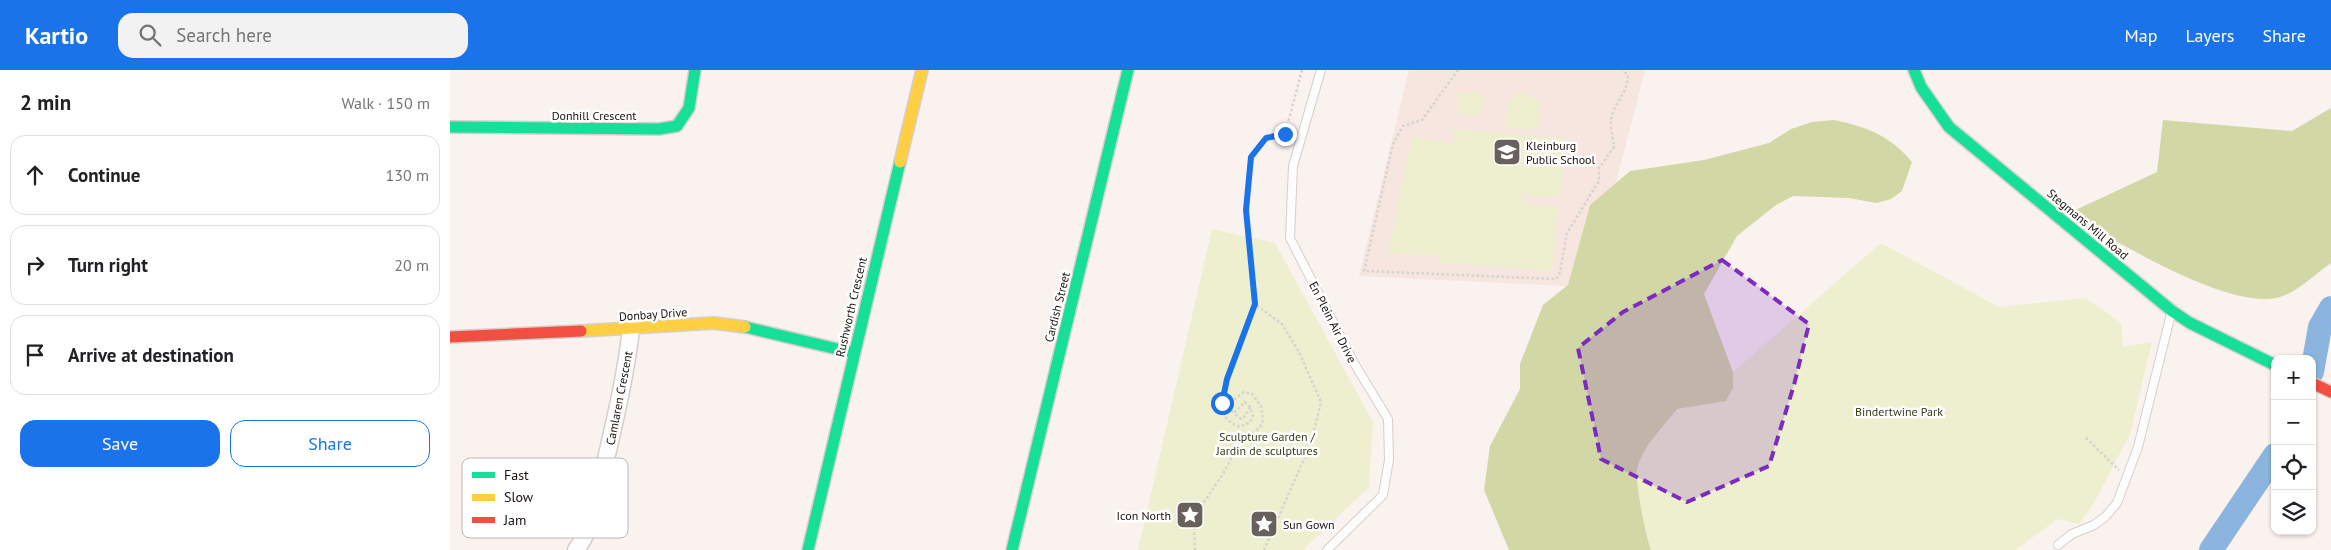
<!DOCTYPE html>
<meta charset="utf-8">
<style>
body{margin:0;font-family:"PT Sans",sans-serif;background:#f2f2f2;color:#202124}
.controls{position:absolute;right:15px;bottom:15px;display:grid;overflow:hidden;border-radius:10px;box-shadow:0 1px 4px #0004}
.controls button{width:45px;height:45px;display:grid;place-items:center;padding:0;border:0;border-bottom:1px solid #e0e0e0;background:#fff;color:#202124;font:25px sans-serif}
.stop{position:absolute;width:15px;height:15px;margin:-11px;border:4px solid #1a73e8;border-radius:50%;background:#fff}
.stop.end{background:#1a73e8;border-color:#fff;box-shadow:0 1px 5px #0008}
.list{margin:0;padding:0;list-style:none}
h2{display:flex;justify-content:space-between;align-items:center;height:65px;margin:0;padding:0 20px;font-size:21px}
h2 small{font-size:16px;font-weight:400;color:#757577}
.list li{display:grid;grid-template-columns:32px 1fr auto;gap:15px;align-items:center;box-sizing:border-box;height:80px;margin:0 10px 10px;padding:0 10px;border:1px solid #e0e0e0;border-radius:15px}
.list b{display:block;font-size:19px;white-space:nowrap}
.list em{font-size:16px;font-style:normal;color:#757577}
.actions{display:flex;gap:10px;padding:15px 20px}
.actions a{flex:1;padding:11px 0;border:1px solid #1a73e8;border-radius:15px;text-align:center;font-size:18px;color:#1a73e8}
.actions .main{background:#1a73e8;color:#fff}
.icon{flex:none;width:28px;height:28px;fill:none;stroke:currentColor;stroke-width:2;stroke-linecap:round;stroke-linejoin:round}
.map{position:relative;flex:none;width:1881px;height:480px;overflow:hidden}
header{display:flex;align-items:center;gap:30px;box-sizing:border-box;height:70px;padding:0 25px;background:#1a73e8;color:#fff}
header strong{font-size:24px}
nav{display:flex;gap:28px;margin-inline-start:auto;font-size:18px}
.search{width:350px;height:45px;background:#f2f2f2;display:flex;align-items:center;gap:12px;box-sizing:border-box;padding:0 18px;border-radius:15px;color:#757577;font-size:19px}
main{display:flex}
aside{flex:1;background:#fff}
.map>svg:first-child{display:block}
.built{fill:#f6e6df}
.green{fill:#edefcf}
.forest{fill:#d2d7a6}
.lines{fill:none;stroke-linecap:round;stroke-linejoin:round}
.river{stroke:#8bb5df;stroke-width:24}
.lane-casing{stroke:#d6cecc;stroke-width:10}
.street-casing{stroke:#d6cecc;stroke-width:19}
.fast-casing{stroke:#d6cecc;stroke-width:14}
.slow-casing{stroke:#d6cecc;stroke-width:14}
.jam-casing{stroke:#d6cecc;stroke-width:14}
.path{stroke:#d5d3d2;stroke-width:2.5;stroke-dasharray:2.5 2.5;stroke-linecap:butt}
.lane{stroke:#fefdfd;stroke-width:8}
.street{stroke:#fefdfd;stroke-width:16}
.fast{stroke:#16e098;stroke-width:11}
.slow{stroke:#ffcf43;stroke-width:11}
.jam{stroke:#f24e42;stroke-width:11}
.route{stroke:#1a73e8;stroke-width:6}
.marked{fill:#7b2cbf;fill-opacity:0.2;stroke:#7b2cbf;stroke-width:4;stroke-dasharray:10 6;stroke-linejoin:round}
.labels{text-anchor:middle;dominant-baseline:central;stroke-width:5;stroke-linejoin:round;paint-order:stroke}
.street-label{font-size:12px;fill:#19110e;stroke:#fff}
.poi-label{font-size:12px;fill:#19110e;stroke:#fff;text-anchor:start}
.park-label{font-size:12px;fill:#373c17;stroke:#fff}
.key{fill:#fff;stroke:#bab8b7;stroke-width:1}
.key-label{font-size:14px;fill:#19110e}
</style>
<header>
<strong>Kartio</strong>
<div class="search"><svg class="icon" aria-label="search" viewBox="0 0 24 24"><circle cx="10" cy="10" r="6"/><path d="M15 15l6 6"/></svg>Search here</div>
<nav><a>Map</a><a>Layers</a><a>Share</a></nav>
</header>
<main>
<aside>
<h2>2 min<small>Walk · 150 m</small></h2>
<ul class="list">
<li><svg class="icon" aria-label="ahead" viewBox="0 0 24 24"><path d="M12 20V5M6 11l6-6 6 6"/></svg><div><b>Continue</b></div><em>130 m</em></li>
<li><svg class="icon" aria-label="right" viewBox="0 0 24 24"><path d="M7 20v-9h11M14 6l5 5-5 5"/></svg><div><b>Turn right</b></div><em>20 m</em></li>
<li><svg class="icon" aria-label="arrive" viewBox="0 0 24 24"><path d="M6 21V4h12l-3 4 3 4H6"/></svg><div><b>Arrive at destination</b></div></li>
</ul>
<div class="actions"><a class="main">Save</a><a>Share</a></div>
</aside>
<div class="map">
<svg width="1881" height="480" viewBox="0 0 1881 480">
<rect width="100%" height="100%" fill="#faf2ef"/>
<path class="built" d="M959 0H1195L1166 113 1140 135 1118 216 909 206Z"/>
<path class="green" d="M1008 22 1033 23 1032 46 1007 45Z
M1066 24H1077L1089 31V55L1087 59 1055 58 1057 32Z
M1004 59 1115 69 1110 128 1070 124 1075 134 1108 137 1102 201 990 192V186L938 183 962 66 1003 74Z
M762 159 825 173 923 352 919 417 853 480H688Z
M1431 173 1549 237 1635 228 1671 253 1673 277 1702 272 1680 364 1645 431 1629 454 1608 449 1565 480H1201C1196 467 1185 413 1187 400 1191 378 1214 356 1227 339L1276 331 1283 318V302Z"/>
<path class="forest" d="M1881 38V193C1865 204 1846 224 1826 228 1773 238 1666 170 1617 144L1707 102 1713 50 1842 61Z
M1384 50C1415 56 1441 66 1462 92L1452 121 1441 129 1426 133 1399 128 1343 126 1326 135 1287 166 1254 224 1283 302V318L1276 331 1227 339C1214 356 1191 378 1187 400 1185 413 1196 467 1201 480H1059L1034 420 1040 376 1070 319V294L1093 235 1118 215 1140 135 1180 101 1254 90 1319 73 1341 59 1362 52Z"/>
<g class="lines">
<path class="river" d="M1862 302 1870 257 1881 238
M1761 480 1825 385"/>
<defs>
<path id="lane" d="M871 0 843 96 840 168 904 293 938 349 939 390 933 425 877 480
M1608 475 1622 464 1644 455 1656 446 1667 433 1688 377 1721 244"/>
<path id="street" d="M126 480C145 455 149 419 156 389 166 346 176 303 181 259"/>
<path id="fast" d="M1464 0 1471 17 1499 57 1722 241 1740 253 1825 295
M0 57 209 59 227 56 239 38 245 0
M295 257 404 283
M358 480 450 92
M562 480 678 0"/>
<path id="slow" d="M450 92 472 0
M131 261 264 253 295 257"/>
<path id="jam" d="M0 267 131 261
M1862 313 1881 322"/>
</defs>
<use href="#lane" class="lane-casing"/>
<use href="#street" class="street-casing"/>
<use href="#fast" class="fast-casing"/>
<use href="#slow" class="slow-casing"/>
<use href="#jam" class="jam-casing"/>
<path class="path" d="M1008 0 972 50 953 56 943 74 914 201 1106 209 1110 202 1117 163 1149 111V98L1164 77C1163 68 1160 57 1161 49 1164 32 1177 26 1178 5L1172 0
M800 337 796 345 791 349 784 343 795 332 800 337 803 346 800 352 790 357C783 354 775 350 773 342 765 319 799 259 805 234
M1636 368 1669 400
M745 480 744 452 754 432 773 404 788 376 810 357 813 350 811 336 802 324 794 322 782 331 780 338 784 343
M814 480 861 373 871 332 849 282 832 254 805 234 796 140 801 87 816 68 835 64 852 0"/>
<use href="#lane" class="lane"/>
<use href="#street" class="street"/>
<use href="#fast" class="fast"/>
<use href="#slow" class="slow"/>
<use href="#jam" class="jam"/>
</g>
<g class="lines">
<path class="route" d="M772 333 777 309 805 234 796 140 801 87 816 68 835 64"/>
</g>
<path class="marked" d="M1272 190 1359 254 1344 315 1319 396 1237 432 1151 389 1128 278 1173 242Z"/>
<defs>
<symbol id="school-square" viewBox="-11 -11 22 22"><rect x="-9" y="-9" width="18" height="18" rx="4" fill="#68605d" stroke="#fff"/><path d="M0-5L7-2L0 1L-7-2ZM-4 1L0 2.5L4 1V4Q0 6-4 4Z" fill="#fff"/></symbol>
<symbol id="sight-square" viewBox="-11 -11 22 22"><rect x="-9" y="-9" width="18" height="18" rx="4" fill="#68605d" stroke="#fff"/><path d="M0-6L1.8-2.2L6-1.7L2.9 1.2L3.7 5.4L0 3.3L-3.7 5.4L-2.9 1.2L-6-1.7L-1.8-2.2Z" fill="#fff"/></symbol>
</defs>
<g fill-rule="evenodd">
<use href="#school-square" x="1041" y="66" width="32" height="32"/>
<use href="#sight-square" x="724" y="429" width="32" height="32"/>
<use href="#sight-square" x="798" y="438" width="32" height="32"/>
</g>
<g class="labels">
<g class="street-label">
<text x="144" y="45">Donhill Crescent</text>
<text transform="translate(1638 154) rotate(40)">Stegmans Mill Road</text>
<text transform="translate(401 237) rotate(-77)">Rushworth Crescent</text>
<text transform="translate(607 237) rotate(-76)">Cardish Street</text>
<text transform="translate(203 244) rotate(-4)">Donbay Drive</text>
<text transform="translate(883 252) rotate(63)">En Plein Air Drive</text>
<text transform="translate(169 328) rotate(-79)">Camlaren Crescent</text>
</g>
<g class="poi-label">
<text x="1076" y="75">Kleinburg<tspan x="1076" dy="14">Public School</tspan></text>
<text x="721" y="445" text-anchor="end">Icon North</text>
<text x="833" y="454">Sun Gown</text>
</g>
<g class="park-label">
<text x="1449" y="341">Bindertwine Park</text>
<text x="817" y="366">Sculpture Garden /<tspan x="817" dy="14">Jardin de sculptures</tspan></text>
</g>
</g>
<rect x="12" y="388" width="166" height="80" rx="8" class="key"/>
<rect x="22" y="402" width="23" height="6" fill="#16e098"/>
<rect x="22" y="424" width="23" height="7" fill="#ffcf43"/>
<rect x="22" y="447" width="23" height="6" fill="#f24e42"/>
<g class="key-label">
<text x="54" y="410">Fast</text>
<text x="54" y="432">Slow</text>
<text x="54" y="455">Jam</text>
</g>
</svg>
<div class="controls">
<button>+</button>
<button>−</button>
<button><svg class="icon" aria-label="locate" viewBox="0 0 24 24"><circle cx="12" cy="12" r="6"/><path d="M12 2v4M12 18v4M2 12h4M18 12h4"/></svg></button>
<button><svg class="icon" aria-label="layers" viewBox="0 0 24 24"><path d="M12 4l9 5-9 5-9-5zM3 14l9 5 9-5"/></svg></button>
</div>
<div class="stop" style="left:772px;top:333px"></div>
<div class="stop end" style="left:835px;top:64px"></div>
</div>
</main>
